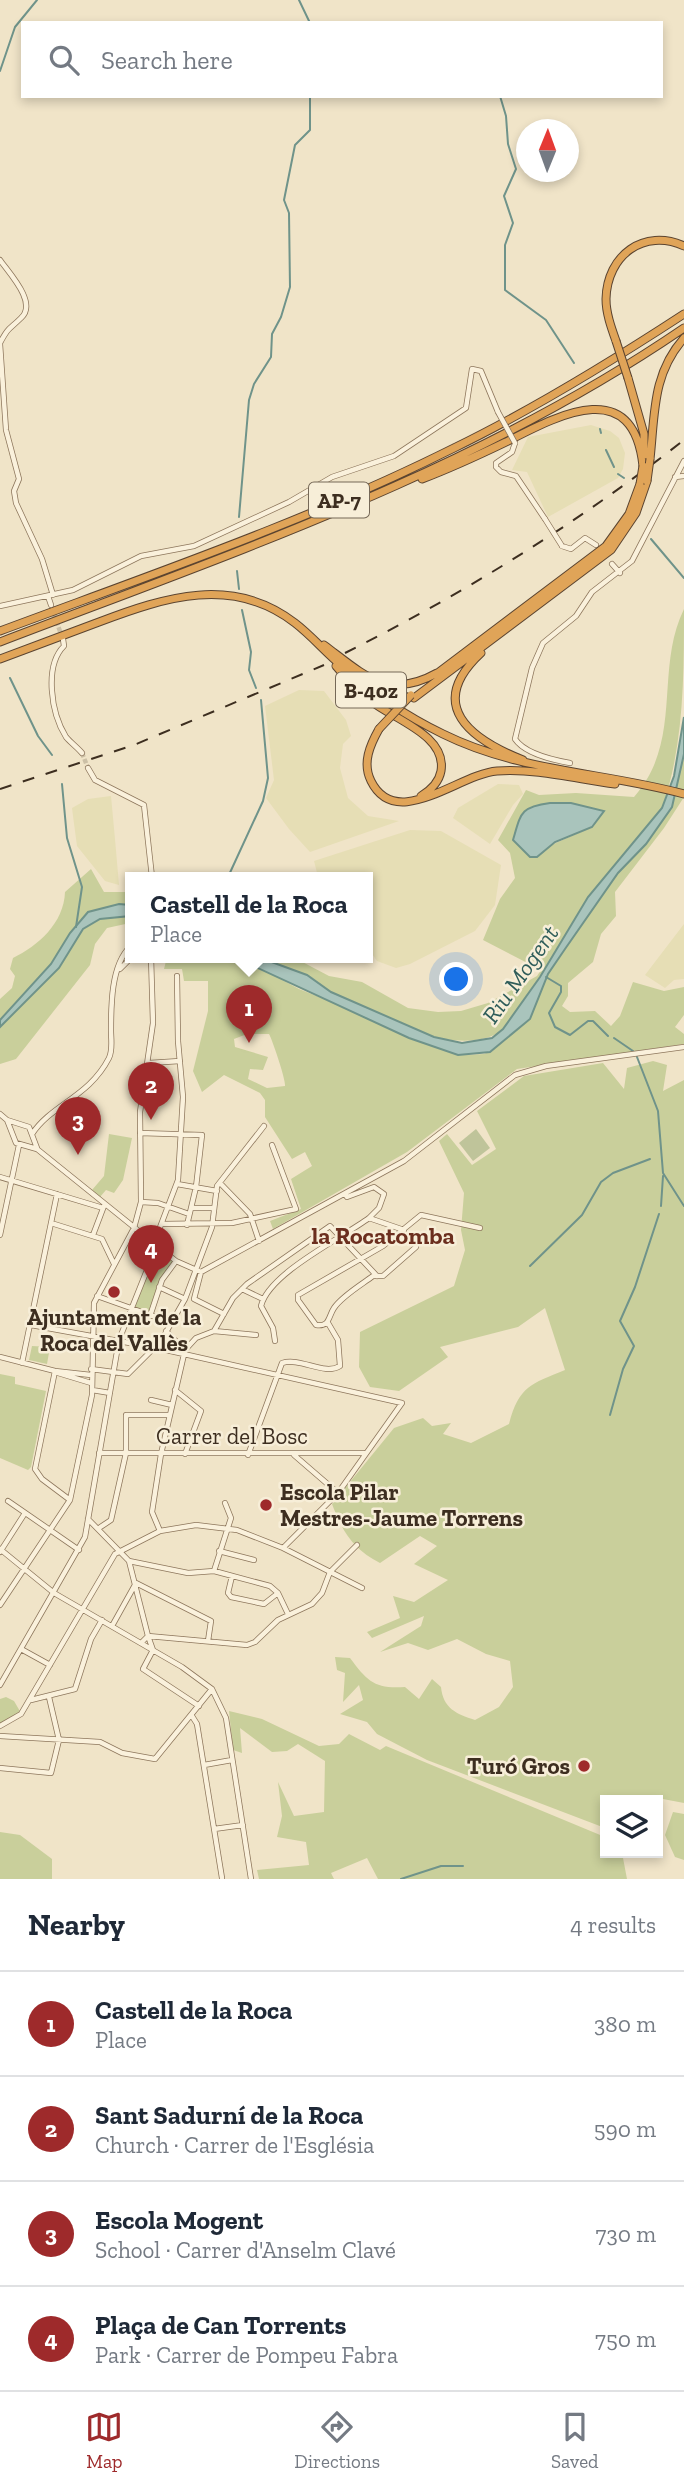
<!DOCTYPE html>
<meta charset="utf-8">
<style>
body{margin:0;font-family:"Zilla Slab",serif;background:#f6f6f7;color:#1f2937}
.controls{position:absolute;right:21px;bottom:21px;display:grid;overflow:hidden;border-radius:0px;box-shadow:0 4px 10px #0003}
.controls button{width:63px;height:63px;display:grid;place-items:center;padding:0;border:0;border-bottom:2px solid #e0e1e3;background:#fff;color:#1f2937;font:35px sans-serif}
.compass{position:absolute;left:516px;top:119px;width:63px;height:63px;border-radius:50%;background:#fff;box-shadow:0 4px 10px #0003;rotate:1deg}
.you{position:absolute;left:457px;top:980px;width:24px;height:24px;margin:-18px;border:5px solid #fff;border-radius:50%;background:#1a73e8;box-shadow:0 0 0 10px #1a73e833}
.badge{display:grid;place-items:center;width:46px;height:46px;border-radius:50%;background:#9e2a2b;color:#fff;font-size:23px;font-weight:700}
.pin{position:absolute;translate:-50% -58px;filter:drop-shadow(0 2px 4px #0008)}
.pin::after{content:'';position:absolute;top:37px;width:24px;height:21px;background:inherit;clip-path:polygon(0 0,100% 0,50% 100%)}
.popup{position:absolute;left:125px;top:872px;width:248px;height:91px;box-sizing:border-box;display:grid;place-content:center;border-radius:0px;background:#fff;filter:drop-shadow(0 2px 5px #0005);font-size:23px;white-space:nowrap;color:#747a83}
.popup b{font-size:26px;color:#1f2937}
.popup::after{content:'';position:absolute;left:50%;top:100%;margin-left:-14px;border:14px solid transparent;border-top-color:#fff}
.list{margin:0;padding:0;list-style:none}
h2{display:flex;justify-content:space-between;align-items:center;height:91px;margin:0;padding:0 28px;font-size:30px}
h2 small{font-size:23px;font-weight:400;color:#747a83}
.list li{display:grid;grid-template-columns:46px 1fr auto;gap:21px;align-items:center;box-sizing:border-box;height:105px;padding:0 28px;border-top:2px solid #e0e1e3}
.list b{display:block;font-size:26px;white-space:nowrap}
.list p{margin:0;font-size:23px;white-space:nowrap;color:#747a83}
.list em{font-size:23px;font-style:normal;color:#747a83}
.icon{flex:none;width:38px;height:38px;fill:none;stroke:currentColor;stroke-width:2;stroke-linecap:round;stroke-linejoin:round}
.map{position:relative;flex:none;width:684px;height:1879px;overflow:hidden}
.search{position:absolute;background:#fff;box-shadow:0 4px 10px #0003;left:21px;right:21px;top:21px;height:77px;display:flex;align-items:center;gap:18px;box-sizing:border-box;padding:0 24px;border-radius:0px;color:#747a83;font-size:26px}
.sheet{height:511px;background:#fff}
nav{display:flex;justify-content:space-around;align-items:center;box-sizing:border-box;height:98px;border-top:2px solid #e0e1e3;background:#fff;font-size:19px;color:#747a83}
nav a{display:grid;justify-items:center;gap:4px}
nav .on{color:#9e2a2b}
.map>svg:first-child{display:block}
.farmland{fill:#e6deb5}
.green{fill:#c9cf9b;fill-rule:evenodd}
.cemetery{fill:#bfc49a}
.water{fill:#a9c4bc;stroke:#6f938a;stroke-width:2}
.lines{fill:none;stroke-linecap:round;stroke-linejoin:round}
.stream{stroke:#6f938a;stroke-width:2}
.minor-tunnel{stroke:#ccc0a6;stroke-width:4.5;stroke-dasharray:4.5 2;stroke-linecap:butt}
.minor-casing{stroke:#8d765c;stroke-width:6}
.highway-casing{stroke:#5b4430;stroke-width:9}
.minor{stroke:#faf1dc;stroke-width:4.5}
.highway{stroke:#e0a458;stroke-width:7}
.rail{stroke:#3d2e20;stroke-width:2;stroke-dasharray:12 12;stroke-linecap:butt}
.minor-bridge-casing{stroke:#8d765c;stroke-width:6;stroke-linecap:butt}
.highway-bridge-casing{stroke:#5b4430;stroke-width:9;stroke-linecap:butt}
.minor-bridge{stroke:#faf1dc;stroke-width:4.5}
.highway-bridge{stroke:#e0a458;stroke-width:7}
.poi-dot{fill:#9e2a2b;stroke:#f7eed8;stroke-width:2.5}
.labels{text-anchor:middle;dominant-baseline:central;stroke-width:5;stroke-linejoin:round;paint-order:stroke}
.shield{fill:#f7eed8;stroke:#756857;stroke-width:2}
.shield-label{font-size:21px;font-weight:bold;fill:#3d2e20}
.poi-label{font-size:23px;font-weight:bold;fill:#3d2e20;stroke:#f7eed8}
.street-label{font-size:23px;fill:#3d2e20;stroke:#f7eed8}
.water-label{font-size:24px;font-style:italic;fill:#2f5d5a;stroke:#f7eed8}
.neighbourhood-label{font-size:24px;font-weight:bold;fill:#6b2e1e;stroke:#f7eed8}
</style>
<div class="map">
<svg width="684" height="1879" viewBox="0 0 684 1879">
<rect width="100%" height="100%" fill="#f0e4c8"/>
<path class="farmland" d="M591 425 610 431 619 438 625 453 623 469 618 478 548 517 527 472 512 470 528 437Z
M299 690 324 691 346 720 351 736 343 744 340 768 348 798 368 816 399 821 310 852 289 829 266 798 274 780 265 706Z
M498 784 519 785 523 794 513 805 490 844 453 818 458 808Z
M111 796 115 839 119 885 105 881 77 846 73 816 72 808 88 799Z
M410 830 441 831 501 865 495 905 475 931 410 964 396 968 377 961 368 948V877H318L314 861Z
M684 924V979L674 980 665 988 645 975Z"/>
<path class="green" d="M684 609C684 676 684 746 662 808L503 1030C459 1061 373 1017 331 992 323 987 317 980 309 976 293 968 274 965 258 957H293L329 976 362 982 408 1008 438 1012 461 1011 488 1003 537 976 541 970 483 940 500 899 515 878 510 853 498 840 526 790 539 795 576 793 634 797C684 740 654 670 684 609ZM550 803 584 806 592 827 549 846 525 851 514 840 516 830Z
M684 754V797L664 828 615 892 616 916 601 934 593 962 568 983V996L562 1006 570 1012 595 1011 611 1026 620 1016 633 982 664 991 684 987V1015L675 1027 684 1034V1044L517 1069 407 1152 273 1229 270 1221 301 1209 291 1179 312 1166 305 1152 292 1159 265 1117V1100L260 1093 224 1075 202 1092 193 1071 208 1011V981H184L182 969H164L167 957H234L245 960 299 989 465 1055 484 1054 493 1050 530 1019 548 974 565 949 618 873 646 844 672 807ZM247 1034H269C272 1039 286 1080 285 1086L267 1088 248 1079 250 1069 263 1070 268 1057 235 1047 234 1039Z
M91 869 104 892H130V905L90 911 70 933 51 964 0 1020V999L12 988 15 976 10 969 13 958C38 946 64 923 65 892Z
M115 916H130V923L107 928 95 944 90 965 16 1059 0 1064V1027L59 968 82 930 100 919Z
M653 1061 667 1065 663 1091 684 1080V1803L663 1799 605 1800V1828L427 1760 377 1734 367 1722 340 1714 363 1700 359 1685 343 1702 345 1673 337 1670 335 1657 350 1658C368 1682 375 1689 405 1687L419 1699 432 1679 441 1687C443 1708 456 1714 475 1720L499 1707 513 1687 510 1661 486 1654 457 1639 428 1650 408 1643 380 1652 421 1626 424 1616 372 1638 367 1632 400 1618 393 1596 414 1602 448 1580 414 1564 437 1546 420 1536 380 1563C353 1549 343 1533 332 1504L394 1428 423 1418 432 1426 451 1423 443 1434 471 1443 509 1424C519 1386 531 1384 565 1370L545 1308 518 1327 440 1347 448 1357 399 1391 370 1387 359 1367 360 1332 454 1286 465 1250 461 1230 464 1193 439 1141 447 1134 472 1165 496 1149 477 1111 524 1076 603 1063 624 1089 627 1068Z
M109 1134 132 1138 123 1180 114 1193 106 1190 100 1197 92 1190 104 1176Z
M159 1250 175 1262 159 1285 149 1315 132 1308 155 1252Z
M32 1346 50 1347 47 1364 29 1360Z
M0 1374 15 1377V1384L46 1391 31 1467 28 1470 0 1458Z
M6 1697 14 1701 21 1713 0 1725V1699Z
M229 1711 262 1719 319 1746 339 1744 349 1734 380 1750 386 1746 605 1837V1853H616L623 1858 627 1879H378L367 1858 331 1873 334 1879H259L257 1870 309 1865 306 1842 277 1837 282 1816 278 1782 294 1816 324 1812 325 1761 298 1744 287 1751 272 1752 240 1728 242 1753 233 1750Z
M673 1812 684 1814V1860L675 1857 665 1835Z
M0 1832 20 1835 52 1859V1879H0Z"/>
<path class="cemetery" d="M476 1129 490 1148 473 1161 459 1143Z"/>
<path class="water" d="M684 717V754L672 807 646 844 618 873 565 949 548 974 530 1019 490 1052 458 1055 409 1038 234 957H258L307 975 331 992 434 1037 462 1043 492 1038 503 1029 540 977 588 897 662 808 674 776Z
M550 803H571L604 811 592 827 555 842 537 857H530L513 840C521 813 520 807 550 803Z
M119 904 130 905V916L100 919 83 929 59 968 0 1027V1020L51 964 70 933 88 912Z"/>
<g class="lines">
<path class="stream" d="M299 0 310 23
M0 71 15 27 37 0
M500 96 506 116 508 144 516 169 504 196 513 223 505 245V290L546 320 574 363
M600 429 601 433
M606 450 614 467
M618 474 624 478
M239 517 249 400 254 384 271 357 272 334 281 317 290 287 289 213 284 200 295 145 310 130V96
M651 539 684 578
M237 571 239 589
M242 610 251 652 249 670 256 688
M10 678 38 736 52 755
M62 784 67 838 82 887 76 927
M228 877 263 801 268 778 261 700
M546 977 561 986V992L549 1013 555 1027 570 1035 588 1021H593L608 1036
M614 1038 633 1051
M637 1057 658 1111 663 1173 684 1206
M661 1206 663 1176
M530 1266 582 1215 601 1182 613 1173 650 1159
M610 1415 623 1369 634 1346 620 1321 635 1287 659 1214
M401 1879 441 1866H463"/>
<path class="minor-tunnel" d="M52 609 62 637
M82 753 88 768"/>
<defs>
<path id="minor" d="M0 260C9 273 38 303 21 318 9 330 9 326 0 343
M0 344 6 430 19 479 14 491 16 503 42 559 53 595
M515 443 512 452 496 463V467L501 472 516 476 545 519
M675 477 684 476
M562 546 571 549 585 538 596 545
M612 564 620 573
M48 596 51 605
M0 606 73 590 141 556 194 546 289 502 332 477 394 456 466 408 472 369 481 371 498 412
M63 639 64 646C44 666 51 713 66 737 71 743 77 747 82 753
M570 763C553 760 525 754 515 739L532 668 543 643 576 616 592 592 632 561 684 461
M88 768 95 780 144 805 152 877
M120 969 132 957
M149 1063 180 1061
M0 1114 7 1120 29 1127 37 1148
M7 1120 16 1143 37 1149 176 1261 201 1272 404 1161 515 1075 546 1066 684 1047
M140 1133 202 1135 196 1187 187 1225
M32 1134C52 1104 89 1097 109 1058 113 1050 111 1039 111 1031 111 1006 111 965 130 947
M0 1177 103 1208
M220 1183 250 1214 259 1241
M177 1184 217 1191
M141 1202 158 1203 189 1214
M191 1208H214
M369 1218 404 1230
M51 1223 102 1239 114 1264
M162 1224 232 1223 296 1209 272 1145
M0 1235 19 1145
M93 1235 104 1206
M154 1243 178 1180 183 1097 178 1041 177 976
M416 1247 383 1276H373C361 1285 342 1296 334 1308 328 1317 330 1327 316 1325L298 1300V1295L383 1246 421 1215 480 1228
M201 1272 194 1299 224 1314
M159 1287 185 1299
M242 1289 263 1299
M97 1296 170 1322
M150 1316 162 1280 176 1261
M31 1325 157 1348 402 1403 338 1493 283 1548
M166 1331 185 1350
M214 1331 256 1335
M275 1341 273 1328 261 1306C269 1273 342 1238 369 1218L379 1208 384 1194 374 1187 347 1197 345 1194
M157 1348 185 1299 212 1227 217 1186 264 1126
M0 1357 55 1371 91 1375
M22 1363 57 1194
M91 1369 128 1374 154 1348
M55 1371 35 1469 42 1479 70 1500
M58 1373 91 1383
M92 1390 110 1393
M175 1390 201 1411 185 1454
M151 1400 172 1405
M99 1453H364
M248 1455 282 1363C301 1357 324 1376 340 1366L338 1340 328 1323
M294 1455 338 1493
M8 1501 79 1550
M88 1519 129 1561 148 1636 141 1643
M99 1528 111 1520 126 1453V1415H169
M160 1531 152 1512 161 1454 185 1350 196 1338 214 1331 233 1298 247 1284 330 1226 377 1276
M0 1549 54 1593 182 1667 212 1689 226 1718 251 1879
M219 1551 254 1560
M0 1552 25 1513
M129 1561 188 1573 214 1571 270 1586 278 1593 288 1614
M214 1571 231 1518 225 1503
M232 1576 228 1593 231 1597 264 1604 278 1593
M0 1605 70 1500 92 1395 94 1303 134 1228 141 1202 140 1112 153 1023 151 957
M112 1626 136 1583 211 1621 208 1641
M21 1649 50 1665
M0 1685 85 1537 119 1340 157 1245
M31 1700 75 1689 91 1639 102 1620
M199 1706 143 1669 153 1650 148 1636 247 1645 255 1642 278 1620 312 1604 322 1593 330 1572 357 1545
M192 1716 197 1724 222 1878
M0 1726 21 1714 115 1554 160 1531 196 1525 237 1530 283 1548 362 1588
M0 1736 100 1742 122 1753 155 1759 212 1689
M204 1765 232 1760
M0 1768 51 1773 59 1740 49 1697
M214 1829 243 1825"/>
<path id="highway" d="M616 341C611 327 606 313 606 299 607 255 644 228 684 246
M628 378 644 434V455
M650 459C655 414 652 374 684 338
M422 479C451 468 479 455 506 442 557 416 633 374 643 466
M0 631C153 574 308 521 454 448 534 409 609 363 684 314
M0 642C235 552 475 471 684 328
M324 645C363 674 387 701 437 673
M481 653C425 705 470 739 523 760
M0 659C33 647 66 634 99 622 165 597 233 575 295 623 312 636 326 653 342 666 373 694 406 716 443 734 520 772 603 772 684 794
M336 666C347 679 357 691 371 701 393 719 447 735 441 771 439 782 431 790 421 796
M435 675 606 546 629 514 640 484
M414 698 611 550 636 513 647 481
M379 729C370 745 362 763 371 781 396 832 459 774 497 771 535 768 577 779 615 784"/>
</defs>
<use href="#minor" class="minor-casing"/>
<use href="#highway" class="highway-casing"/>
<use href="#minor" class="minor"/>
<use href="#highway" class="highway"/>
<path class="rail" d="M345 653C465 593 579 522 684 440
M0 789 134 745 324 665"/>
<defs>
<path id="minor-bridge" d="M498 412 515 443
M545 519 562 546"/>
<path id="highway-bridge" d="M616 341 628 378
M647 481 650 459
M640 484 643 466
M379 729 411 695"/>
</defs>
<use href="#minor-bridge" class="minor-bridge-casing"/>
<use href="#highway-bridge" class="highway-bridge-casing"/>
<use href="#minor-bridge" class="minor-bridge"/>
<use href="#highway-bridge" class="highway-bridge"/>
</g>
<g class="poi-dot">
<circle cx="114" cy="1292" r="7"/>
<circle cx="266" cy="1505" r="7"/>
<circle cx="584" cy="1766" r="7"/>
</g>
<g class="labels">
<g class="shield">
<rect x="309" y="482.5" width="60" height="35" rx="5"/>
<rect x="336" y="672.5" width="70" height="35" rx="5"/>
</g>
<g class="shield-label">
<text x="339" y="500">AP-7</text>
<text x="371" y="690">B-40z</text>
</g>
<g class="poi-label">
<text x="114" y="1317">Ajuntament de la<tspan x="114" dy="26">Roca del Vallès</tspan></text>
<text x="280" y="1492" text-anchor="start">Escola Pilar<tspan x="280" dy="26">Mestres-Jaume Torrens</tspan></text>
<text x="570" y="1766" text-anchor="end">Turó Gros</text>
</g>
<g class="street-label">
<text x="232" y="1436">Carrer del Bosc</text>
</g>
<g class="water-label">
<text transform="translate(520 974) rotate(-55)">Riu Mogent</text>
</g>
<g class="neighbourhood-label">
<text x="383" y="1235">la Rocatomba</text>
</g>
</g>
</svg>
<div class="controls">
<button><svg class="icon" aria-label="layers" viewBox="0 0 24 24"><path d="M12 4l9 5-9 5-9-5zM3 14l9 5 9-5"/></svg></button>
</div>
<svg class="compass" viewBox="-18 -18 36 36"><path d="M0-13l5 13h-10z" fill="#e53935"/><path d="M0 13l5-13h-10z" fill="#747a83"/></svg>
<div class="you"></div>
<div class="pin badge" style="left:249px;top:1043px">1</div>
<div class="popup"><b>Castell de la Roca</b>Place</div>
<div class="pin badge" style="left:151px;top:1120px">2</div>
<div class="pin badge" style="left:78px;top:1155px">3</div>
<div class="pin badge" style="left:151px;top:1283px">4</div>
<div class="search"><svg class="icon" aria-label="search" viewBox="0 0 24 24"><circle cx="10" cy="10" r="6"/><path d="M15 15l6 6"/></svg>Search here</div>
</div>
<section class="sheet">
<h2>Nearby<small>4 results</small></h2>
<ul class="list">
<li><span class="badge">1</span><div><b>Castell de la Roca</b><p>Place</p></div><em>380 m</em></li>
<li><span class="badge">2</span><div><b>Sant Sadurní de la Roca</b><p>Church · Carrer de l'Església</p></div><em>590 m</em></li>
<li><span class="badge">3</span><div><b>Escola Mogent</b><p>School · Carrer d'Anselm Clavé</p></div><em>730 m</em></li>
<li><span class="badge">4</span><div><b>Plaça de Can Torrents</b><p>Park · Carrer de Pompeu Fabra</p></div><em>750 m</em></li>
</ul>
</section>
<nav>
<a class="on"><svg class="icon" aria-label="map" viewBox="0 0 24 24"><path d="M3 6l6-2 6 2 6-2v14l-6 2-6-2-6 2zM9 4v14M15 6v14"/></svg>Map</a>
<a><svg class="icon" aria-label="directions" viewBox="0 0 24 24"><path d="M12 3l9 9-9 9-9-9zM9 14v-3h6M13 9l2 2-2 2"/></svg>Directions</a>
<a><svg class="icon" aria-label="saved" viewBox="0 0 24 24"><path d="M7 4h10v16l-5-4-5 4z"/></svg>Saved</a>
</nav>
